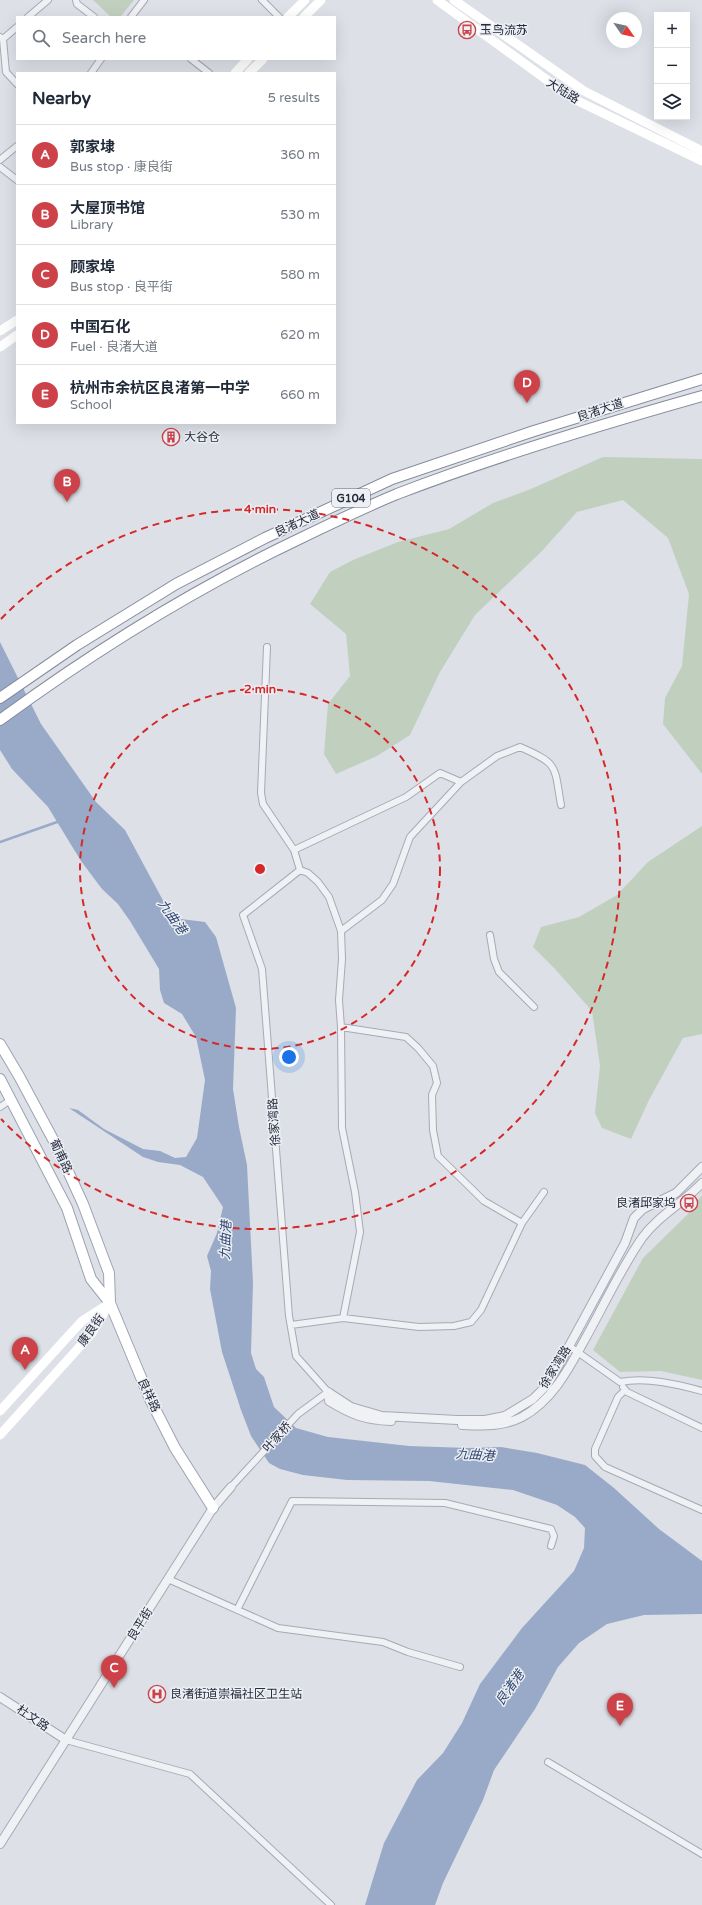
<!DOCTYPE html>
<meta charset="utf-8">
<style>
body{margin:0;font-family:"Varela Round","Noto Sans SC",sans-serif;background:#f6f6f7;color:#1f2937}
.controls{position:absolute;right:12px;top:12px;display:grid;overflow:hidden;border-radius:0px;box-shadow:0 4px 16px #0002}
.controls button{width:36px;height:36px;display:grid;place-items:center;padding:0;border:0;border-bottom:1px solid #e0e1e3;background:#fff;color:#1f2937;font:20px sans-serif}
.compass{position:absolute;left:606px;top:12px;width:36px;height:36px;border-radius:50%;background:#fff;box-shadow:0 4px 16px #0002;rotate:124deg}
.you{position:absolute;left:289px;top:1057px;width:14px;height:14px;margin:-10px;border:3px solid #fff;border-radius:50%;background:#1a73e8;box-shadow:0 0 0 6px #1a73e833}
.badge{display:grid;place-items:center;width:26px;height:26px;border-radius:50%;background:#cc4248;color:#fff;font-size:13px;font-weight:700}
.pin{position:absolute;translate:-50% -33px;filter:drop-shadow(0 1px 2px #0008)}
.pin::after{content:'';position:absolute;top:21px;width:14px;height:12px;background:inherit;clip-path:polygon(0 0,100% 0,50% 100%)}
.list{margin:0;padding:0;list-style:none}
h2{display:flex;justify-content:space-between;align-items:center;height:52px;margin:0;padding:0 16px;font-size:17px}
h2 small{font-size:13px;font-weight:400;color:#747a83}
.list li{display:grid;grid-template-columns:26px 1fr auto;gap:12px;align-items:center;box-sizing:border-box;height:60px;padding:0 16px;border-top:1px solid #e0e1e3}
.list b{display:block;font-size:15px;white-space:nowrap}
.list p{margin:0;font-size:13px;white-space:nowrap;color:#747a83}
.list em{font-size:13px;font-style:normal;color:#747a83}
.icon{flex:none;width:22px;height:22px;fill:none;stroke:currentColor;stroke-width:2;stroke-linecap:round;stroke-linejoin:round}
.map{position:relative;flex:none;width:702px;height:1905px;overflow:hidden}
.search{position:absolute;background:#fff;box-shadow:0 4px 16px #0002;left:16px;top:16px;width:320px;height:44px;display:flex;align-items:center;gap:10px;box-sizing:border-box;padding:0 14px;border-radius:0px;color:#747a83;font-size:15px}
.panel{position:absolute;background:#fff;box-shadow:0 4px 16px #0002;left:16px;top:72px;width:320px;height:352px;border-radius:0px}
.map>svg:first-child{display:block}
.green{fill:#c1d0be}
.water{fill:#98aac7}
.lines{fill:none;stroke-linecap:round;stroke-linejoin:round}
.stream{stroke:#98aac7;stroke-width:2.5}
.minor-casing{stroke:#a6aab4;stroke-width:8}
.tertiary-casing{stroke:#a6aab4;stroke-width:10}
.primary-casing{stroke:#9ca3b2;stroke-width:12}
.trunk-casing{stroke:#848c9d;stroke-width:12}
.minor{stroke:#eff1f5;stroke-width:6}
.tertiary{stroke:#eff1f5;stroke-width:8}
.secondary{stroke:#fff;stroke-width:9}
.primary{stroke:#fff;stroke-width:10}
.trunk{stroke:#fff;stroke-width:10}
.ring{fill:none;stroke:#d62828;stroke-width:2;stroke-dasharray:7 5}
.labels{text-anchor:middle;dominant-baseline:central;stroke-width:3;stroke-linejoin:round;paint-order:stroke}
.shield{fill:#eceff4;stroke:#626674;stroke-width:1}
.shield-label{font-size:11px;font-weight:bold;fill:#272c3d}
.poi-label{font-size:12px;fill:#272c3d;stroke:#eceff4;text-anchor:start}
.street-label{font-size:12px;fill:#272c3d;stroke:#eceff4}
.water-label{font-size:13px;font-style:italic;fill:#314770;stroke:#eceff4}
.centre{fill:#d62828;stroke:#eceff4;stroke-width:2}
.ring-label{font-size:12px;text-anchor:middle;font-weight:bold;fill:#d62828;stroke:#eceff4;stroke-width:3;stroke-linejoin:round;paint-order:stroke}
</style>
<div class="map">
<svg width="702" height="1905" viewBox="0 0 702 1905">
<rect width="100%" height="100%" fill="#dde0e7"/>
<path class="green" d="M93 0H134L120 17H111Z
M603 457 702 459V774L663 724 665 698 682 666 689 594 668 538 623 500 577 512 542 551 475 615 440 672 410 735 377 756 336 774 324 754 328 704 350 676 346 634 310 604 330 572 353 560 398 542 449 529 493 503 531 489Z
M702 826V1034L683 1038 649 1100 631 1139 602 1128 595 1113 600 1066 592 1011 555 969 533 947 541 927 579 917 617 895 648 862Z
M702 1195V1380L661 1371 620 1372 593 1350 643 1258 687 1215Z"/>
<path class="water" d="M0 642 41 724 96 802 125 830 166 906 181 919 205 922 216 937 236 1008 233 1089 239 1127 247 1165 253 1283 251 1353 256 1369 264 1377 274 1407 296 1428 328 1437 409 1446 468 1448 501 1447 537 1453 585 1465 614 1488 659 1529 702 1561V1614L644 1615 607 1624 579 1643 558 1667 535 1709 494 1770 483 1800 443 1883 435 1905H365L384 1843 417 1780 443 1753 462 1723 480 1684 522 1628 574 1571 584 1548 585 1528 575 1517 557 1505 513 1490 429 1481 347 1480 303 1475 280 1469 269 1463 251 1436 241 1410 222 1352 210 1289 211 1271 207 1256 217 1233 223 1207 203 1177 180 1165 158 1162 143 1157 69 1108 78 1110 104 1129 143 1149 160 1151 175 1158 186 1157 197 1138 205 1080 196 1037 182 1014 164 1003 160 990 159 969 130 921 118 904 102 889 81 861 48 807 12 769 0 750Z"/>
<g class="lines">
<path class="stream" d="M0 842 60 821"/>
<defs>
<path id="minor" d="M76 0 77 4 94 17
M262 0 279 17
M28 17 48 0
M131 17 144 0
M0 37 3 39 6 72 17 84
M3 39 17 27
M191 59 209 73
M91 73 101 59
M0 160 17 146
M0 167 17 180
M267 647 261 793 263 804 294 850 300 870 308 873 318 882 329 897 341 931 342 959 339 1000 341 1027 342 1128 355 1192 360 1232 343 1318
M294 850 406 797 440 773 461 782
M341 931 382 900 393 884 410 837 461 782 497 756 520 747C559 764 554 765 561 805
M490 935 494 959 499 972 534 1007
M341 1027 406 1037 418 1048 433 1066 437 1083 432 1095 433 1130 438 1156 484 1201 522 1223
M0 1107 12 1099
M291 1325 343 1318 419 1327 454 1326 471 1322 481 1310 522 1223 544 1192
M569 1346 620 1382C647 1377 676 1384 702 1391
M623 1387 627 1392 702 1428
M625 1390 618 1397 595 1449V1456L605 1467 702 1510
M231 1487 298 1414 328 1392 296 1356 289 1316 262 969 243 915 300 870
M168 1579 278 1628 383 1642 408 1652 460 1667
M237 1610 292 1501 445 1503 551 1529 554 1536 551 1546
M66 1740 190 1774 331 1905
M548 1762 702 1854"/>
<path id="tertiary" d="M328 1392 351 1407 382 1416 457 1420H485L505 1416 533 1399 547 1385 561 1361 625 1243 634 1218 643 1209 676 1193 702 1167
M328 1392 329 1401C352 1415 365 1420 391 1421
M462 1425C483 1426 503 1427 522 1417 552 1401 568 1370 584 1341 603 1307 620 1270 642 1238 658 1216 683 1203 702 1183
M0 1697 66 1740
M0 1844 213 1508 231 1487"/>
<path id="primary" d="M0 1044 19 1076 56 1145 83 1204 109 1273 110 1303 150 1399 175 1448 213 1508
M0 1079 67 1208 91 1279 110 1303"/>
<path id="trunk" d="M0 698 77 645 176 584 265 538 392 479 534 431 702 379
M0 720C94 651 192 590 297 540 330 524 363 508 397 494 496 456 599 425 702 396"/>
</defs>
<use href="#minor" class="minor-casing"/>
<use href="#tertiary" class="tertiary-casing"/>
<use href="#primary" class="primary-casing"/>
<use href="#trunk" class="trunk-casing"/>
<use href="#minor" class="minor"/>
<use href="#tertiary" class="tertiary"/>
<path class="secondary" d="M437 0 558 88 580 102 702 161
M454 0 584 91 702 151
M288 17 305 0
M304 17 321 0
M235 73 248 59
M249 73 263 59
M0 331 17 320
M0 347 17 335
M0 1411 82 1321 107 1305
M0 1435 92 1333 110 1303"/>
<use href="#primary" class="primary"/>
<use href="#trunk" class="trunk"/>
</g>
<g class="ring">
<circle cx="260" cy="869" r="180"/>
<path d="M1 619A360 360 0 1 1 1 1119"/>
</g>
<defs>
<symbol id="bus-ring" viewBox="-11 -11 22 22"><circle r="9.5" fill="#eceff4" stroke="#cc4248" stroke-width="1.5"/><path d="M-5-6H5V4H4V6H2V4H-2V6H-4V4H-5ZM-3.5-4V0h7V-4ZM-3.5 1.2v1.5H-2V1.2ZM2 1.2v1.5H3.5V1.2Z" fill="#cc4248"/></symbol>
<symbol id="building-ring" viewBox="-11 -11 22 22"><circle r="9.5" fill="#eceff4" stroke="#cc4248" stroke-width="1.5"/><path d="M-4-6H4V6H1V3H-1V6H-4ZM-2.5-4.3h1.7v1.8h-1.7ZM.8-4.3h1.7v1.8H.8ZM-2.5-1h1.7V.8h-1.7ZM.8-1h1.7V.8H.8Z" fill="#cc4248"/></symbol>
<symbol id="hospital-ring" viewBox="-11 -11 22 22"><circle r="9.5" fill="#eceff4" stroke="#cc4248" stroke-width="1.5"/><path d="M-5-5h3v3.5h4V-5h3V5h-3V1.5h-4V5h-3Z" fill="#cc4248"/></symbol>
</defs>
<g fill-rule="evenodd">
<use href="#bus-ring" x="457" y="20" width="20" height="20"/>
<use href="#building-ring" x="161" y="427" width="20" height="20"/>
<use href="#bus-ring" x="679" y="1193" width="20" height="20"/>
<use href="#hospital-ring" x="147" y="1684" width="20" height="20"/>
</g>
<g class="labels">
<rect class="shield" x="332" y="489" width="38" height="18" rx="3"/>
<g class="shield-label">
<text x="351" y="498">G104</text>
</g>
<g class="poi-label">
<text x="480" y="30">玉鸟流苏</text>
<text x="184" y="437">大谷仓</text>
<text x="676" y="1203" text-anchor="end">良渚邱家坞</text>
<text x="170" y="1694">良渚街道崇福社区卫生站</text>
</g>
<g class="street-label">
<text transform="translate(563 91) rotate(32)">大陆路</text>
<text transform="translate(600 410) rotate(-18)">良渚大道</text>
<text transform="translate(297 523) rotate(-25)">良渚大道</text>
<text transform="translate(274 1122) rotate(-94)">徐家湾路</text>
<text transform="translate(61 1156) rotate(65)">葡甫路</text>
<text transform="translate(91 1330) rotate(-54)">康良街</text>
<text transform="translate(555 1367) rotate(-58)">徐家湾路</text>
<text transform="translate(149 1395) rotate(65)">良祥路</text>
<text transform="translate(277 1437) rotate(-48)">叶家桥</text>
<text transform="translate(140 1624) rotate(-58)">良平街</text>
<text transform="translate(33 1718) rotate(34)">杜文路</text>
</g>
<g class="water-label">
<text transform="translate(172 917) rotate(55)">九曲港</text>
<text transform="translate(226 1240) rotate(-88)">九曲港</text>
<text transform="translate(475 1455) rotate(4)">九曲港</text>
<text transform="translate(510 1688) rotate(-55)">良渚港</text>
</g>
</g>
<circle cx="260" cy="869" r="6" class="centre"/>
<g class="ring-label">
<text x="260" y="513">4 min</text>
<text x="260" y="693">2 min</text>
</g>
</svg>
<div class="controls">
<button>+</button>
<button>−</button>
<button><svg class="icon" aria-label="layers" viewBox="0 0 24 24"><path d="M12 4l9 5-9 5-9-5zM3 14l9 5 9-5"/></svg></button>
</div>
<svg class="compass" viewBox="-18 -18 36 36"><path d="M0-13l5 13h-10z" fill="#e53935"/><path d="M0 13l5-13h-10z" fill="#747a83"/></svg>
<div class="you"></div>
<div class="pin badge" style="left:25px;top:1370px">A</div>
<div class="pin badge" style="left:67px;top:502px">B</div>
<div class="pin badge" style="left:114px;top:1688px">C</div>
<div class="pin badge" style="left:527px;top:403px">D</div>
<div class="pin badge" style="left:620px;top:1726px">E</div>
<div class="search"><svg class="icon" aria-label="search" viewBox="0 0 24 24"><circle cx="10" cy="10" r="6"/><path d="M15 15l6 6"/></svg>Search here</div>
<section class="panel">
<h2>Nearby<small>5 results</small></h2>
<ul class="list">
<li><span class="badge">A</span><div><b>郭家埭</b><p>Bus stop · 康良街</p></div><em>360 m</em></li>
<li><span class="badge">B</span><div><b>大屋顶书馆</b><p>Library</p></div><em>530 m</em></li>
<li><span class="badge">C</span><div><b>顾家埠</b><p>Bus stop · 良平街</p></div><em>580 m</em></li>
<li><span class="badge">D</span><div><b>中国石化</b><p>Fuel · 良渚大道</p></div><em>620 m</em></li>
<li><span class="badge">E</span><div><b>杭州市余杭区良渚第一中学</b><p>School</p></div><em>660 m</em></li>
</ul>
</section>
</div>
